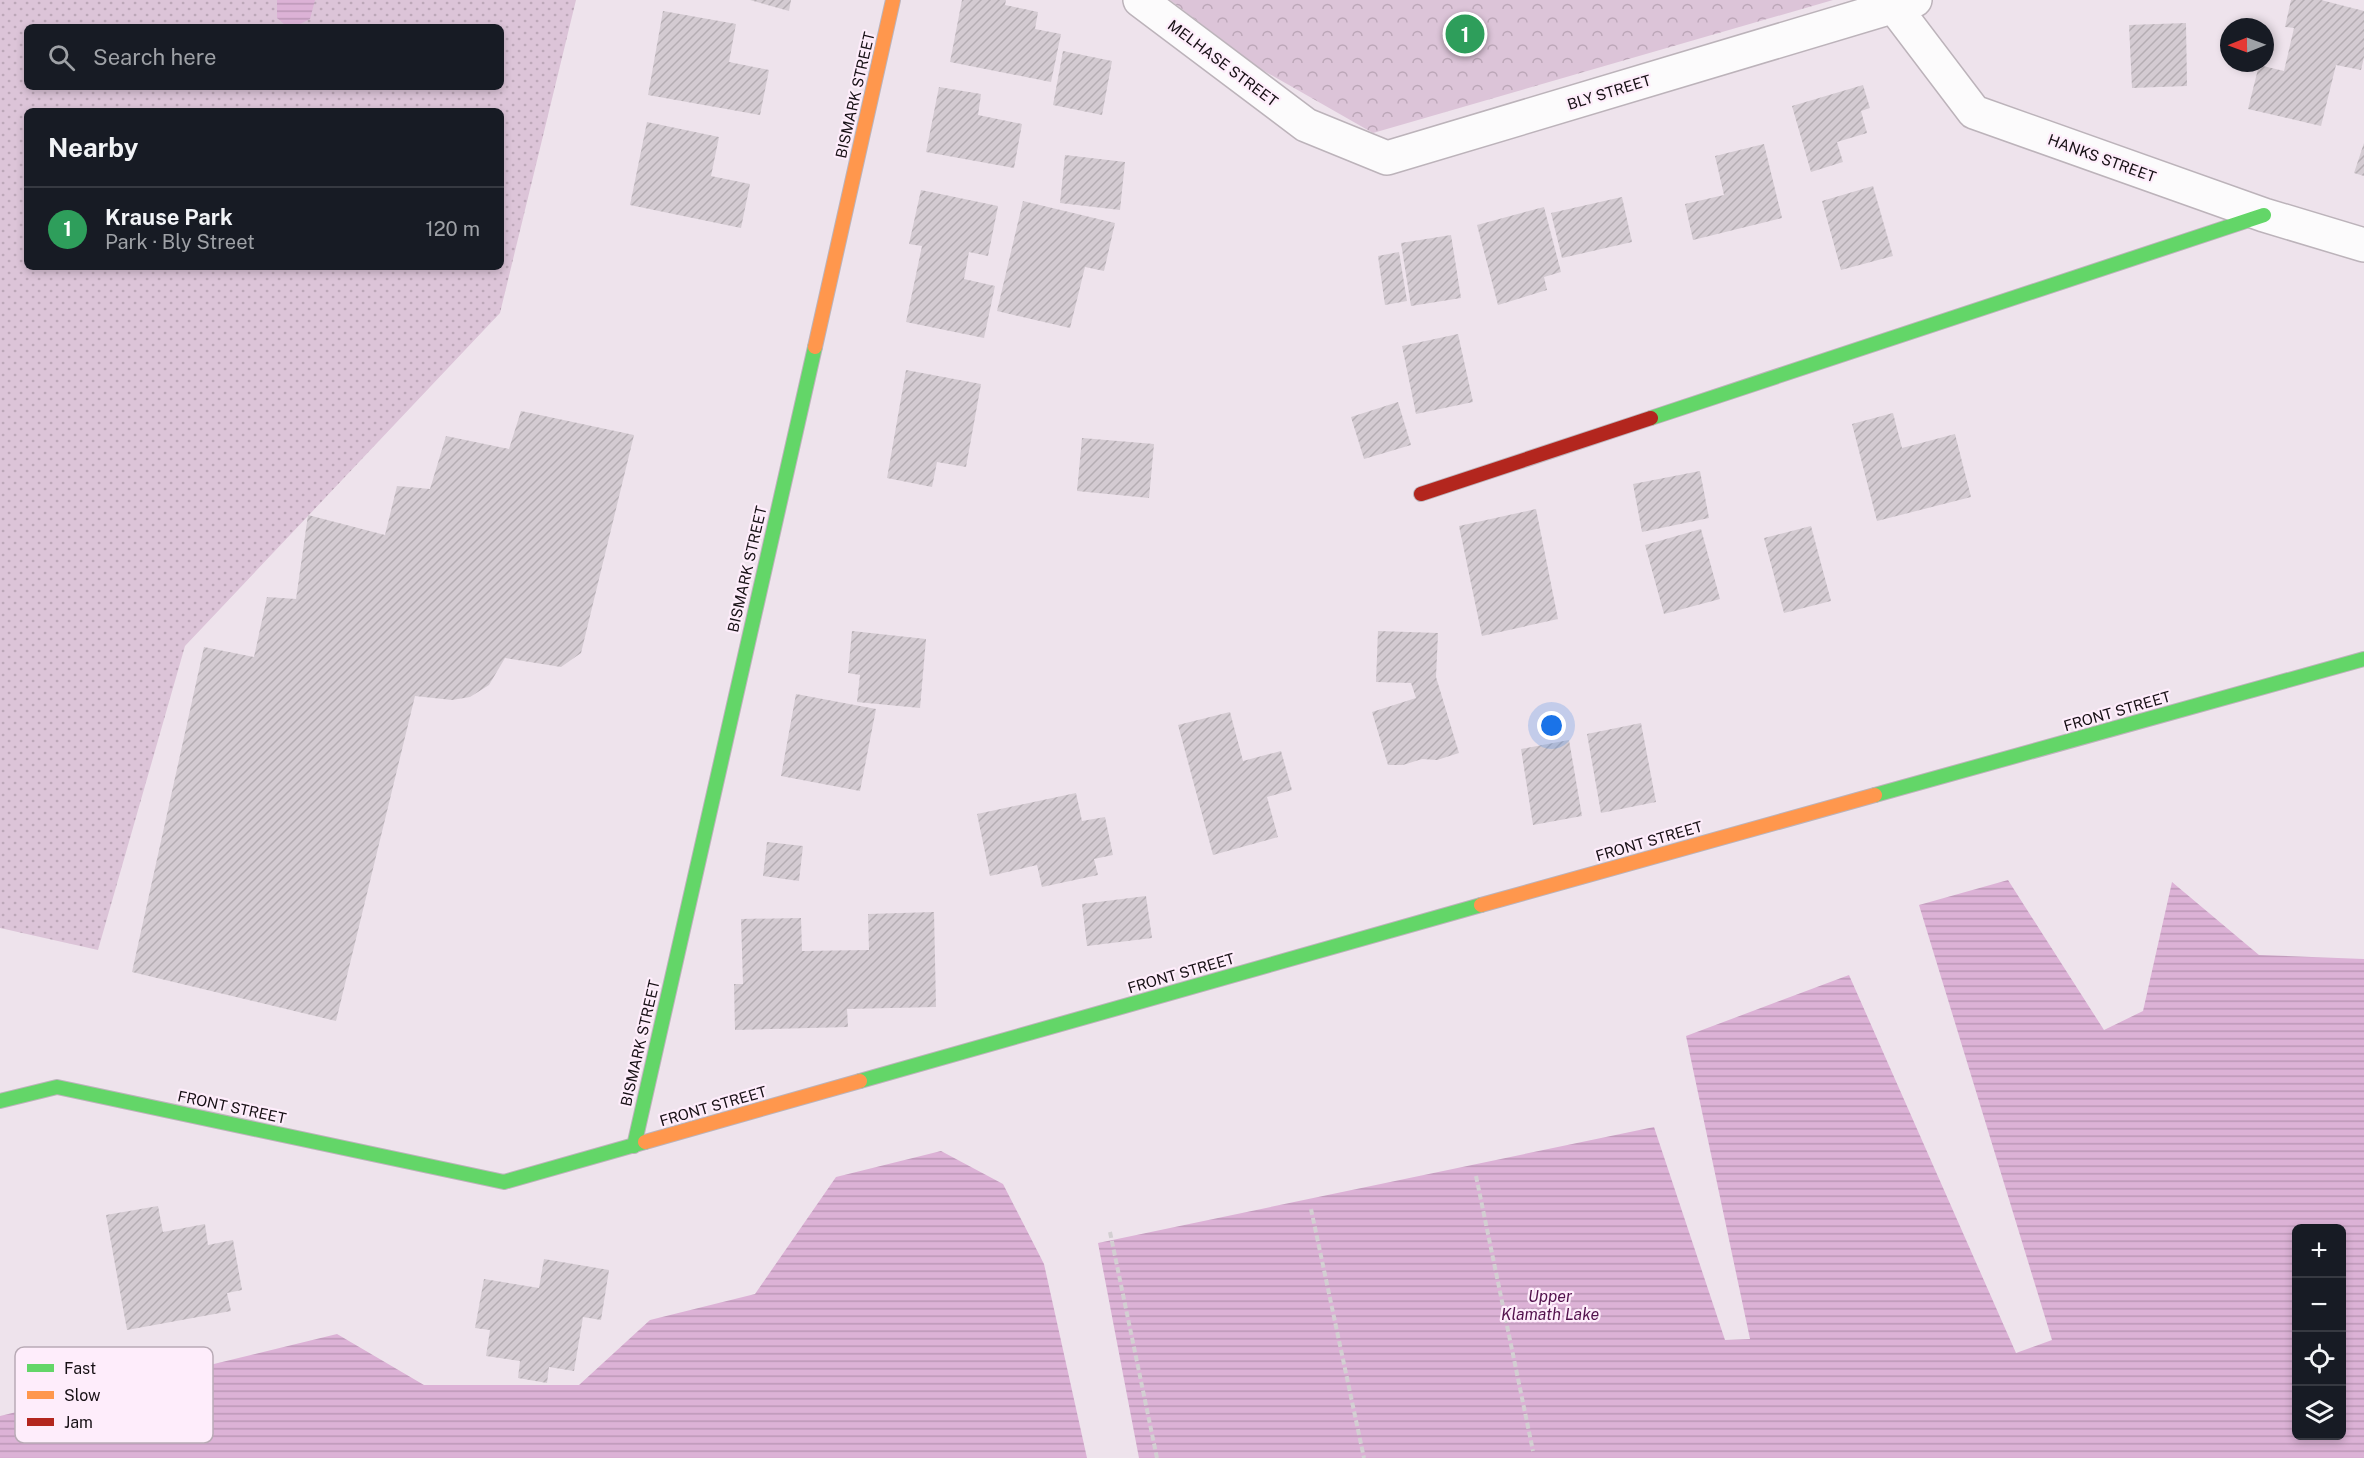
<!DOCTYPE html>
<meta charset="utf-8">
<style>
body{margin:0;font-family:"Public Sans",sans-serif;background:#242831;color:#f1f3f6}
.controls{position:absolute;right:18px;bottom:18px;display:grid;overflow:hidden;border-radius:9px;box-shadow:0 3px 9px #0003}
.controls button{width:54px;height:54px;display:grid;place-items:center;padding:0;border:0;border-bottom:2px solid #363941;background:#171b24;color:#f1f3f6;font:30px sans-serif}
.compass{position:absolute;left:2220px;top:18px;width:54px;height:54px;border-radius:50%;background:#171b24;box-shadow:0 3px 9px #0003;rotate:269deg}
.you{position:absolute;left:1552px;top:726px;width:21px;height:21px;margin:-15px;border:4px solid #fff;border-radius:50%;background:#1a73e8;box-shadow:0 0 0 9px #1a73e833}
.badge{display:grid;place-items:center;width:39px;height:39px;border-radius:50%;background:#2563eb;color:#fff;font-size:20px;font-weight:700}
.pin{position:absolute;translate:-50% -50%;border:3px solid #fff;box-shadow:0 2px 6px #0006}
.list{margin:0;padding:0;list-style:none}
h2{display:flex;justify-content:space-between;align-items:center;height:78px;margin:0;padding:0 24px;font-size:26px}
h2 small{font-size:20px;font-weight:400;color:#9ea1a6}
.list li{display:grid;grid-template-columns:39px 1fr auto;gap:18px;align-items:center;box-sizing:border-box;height:84px;padding:0 24px;border-top:2px solid #363941}
.list b{display:block;font-size:22px;white-space:nowrap}
.list p{margin:0;font-size:20px;white-space:nowrap;color:#9ea1a6}
.list em{font-size:20px;font-style:normal;color:#9ea1a6}
.icon{flex:none;width:33px;height:33px;fill:none;stroke:currentColor;stroke-width:2;stroke-linecap:round;stroke-linejoin:round}
.map{position:relative;flex:none;width:2364px;height:1458px;overflow:hidden}
.search{position:absolute;background:#171b24;box-shadow:0 3px 9px #0003;left:24px;top:24px;width:480px;height:66px;display:flex;align-items:center;gap:15px;box-sizing:border-box;padding:0 21px;border-radius:9px;color:#9ea1a6;font-size:22px}
.panel{position:absolute;background:#171b24;box-shadow:0 3px 9px #0003;left:24px;top:108px;width:480px;height:162px;border-radius:9px}
.map>svg:first-child{display:block}
.grass{fill:url(#grass-dots);fill-rule:evenodd}
.park{fill:url(#park-crowns)}
.water{fill:url(#water-rules);fill-rule:evenodd}
.building{fill:url(#building-hatch)}
.lines{fill:none;stroke-linecap:round;stroke-linejoin:round}
.street-casing{stroke:#bcb3ba;stroke-width:36}
.fast-casing{stroke:#bcb3ba;stroke-width:16}
.slow-casing{stroke:#bcb3ba;stroke-width:16}
.jam-casing{stroke:#bcb3ba;stroke-width:16}
.path{stroke:#d3cfd2;stroke-width:4;stroke-dasharray:6 3;stroke-linecap:butt}
.street{stroke:#fcfbfc;stroke-width:33}
.fast{stroke:#63d668;stroke-width:14}
.slow{stroke:#ff974d;stroke-width:14}
.jam{stroke:#b3261e;stroke-width:14}
.labels{text-anchor:middle;dominant-baseline:central;stroke-width:4.5;stroke-linejoin:round;paint-order:stroke}
.street-label{font-size:15px;fill:#171015;stroke:#feedfb}
.water-label{font-size:16px;font-style:italic;fill:#53124d;stroke:#feedfb}
.key{fill:#feedfb;stroke:#b9abb6;stroke-width:1.5}
.key-label{font-size:16px;fill:#171015}
</style>
<div class="map">
<svg width="2364" height="1458" viewBox="0 0 2364 1458">
<defs>
<pattern id="grass-dots" width="8" height="8" patternUnits="userSpaceOnUse" patternTransform="scale(1.5)"><rect width="8" height="8" fill="#dcc4d8"/><path d="M2 2h.1M6 6h.1" fill="none" stroke="#bca7b8" stroke-width="1.8" stroke-linecap="round"/></pattern>
<pattern id="park-crowns" width="20" height="18" patternUnits="userSpaceOnUse" patternTransform="scale(1.5)"><rect width="20" height="18" fill="#dcc4d8"/><path d="M2 6a3 3 0 1 1 6 0M12 15a3 3 0 1 1 6 0" fill="none" stroke="#bca7b8"/></pattern>
<pattern id="water-rules" width="6" height="5" patternUnits="userSpaceOnUse" patternTransform="scale(1.5)"><rect width="6" height="5" fill="#dcb2d6"/><path d="M0 2.5h6" fill="none" stroke="#bc98b7"/></pattern>
<pattern id="building-hatch" width="6" height="6" patternUnits="userSpaceOnUse" patternTransform="scale(1.5)"><rect width="6" height="6" fill="#d4cbd2"/><path d="M-1 1l2-2M0 6l6-6M5 7l2-2" fill="none" stroke="#b5adb3"/></pattern>
</defs>
<rect width="100%" height="100%" fill="#eee3ec"/>
<path class="grass" d="M0 0H576L500 313 185 646 98 950 0 928ZM27 27H501V87H27ZM27 111H501V267H27Z"/>
<path class="park" d="M1170 0H1833L1373 133 1259 68Z"/>
<path class="water" d="M277 0H315L310 19 294 27 284 24 277 18Z
M2008 880 2104 1030 2143 1011 2172 882 2259 955 2364 959V1458H1139L1098 1243 1654 1127 1725 1340 1750 1339 1686 1036 1849 975 2016 1353 2052 1340 1919 905ZM2296 1228H2342V1436H2296Z
M941 1151 1003 1184 1044 1264 1087 1458H0V1416L337 1334 424 1385H579L650 1320 755 1294 836 1177Z"/>
<path class="building" d="M750 0H791L789 11Z
M962 0H1006L1005 5 1038 12 1035 29 1061 34 1051 82 950 62Z
M2291 0H2321L2364 11V57L2361 70 2336 65 2321 126 2248 109 2259 65 2284 71 2294 28 2285 27Z
M663 11 736 24 729 62 769 70 760 115 648 95Z
M2186 23 2187 86 2132 88 2129 25Z
M1063 51 1112 61 1102 115 1053 105Z
M1863 85 1870 108 1861 111 1867 133 1837 142 1843 162 1811 172 1792 106Z
M939 87 981 94 978 115 1022 124 1014 168 926 152Z
M647 122 719 137 711 176 750 184 741 228 630 205Z
M2364 143V176L2354 173Z
M1764 144 1782 218 1693 240 1685 204 1724 195 1715 156Z
M1065 155 1125 162 1120 210 1060 203Z
M1873 186 1893 256 1841 270 1822 201Z
M921 190 998 206 988 256 969 252 964 279 995 286 984 338 906 322 922 246 909 244Z
M1622 197 1632 242 1562 258 1551 213Z
M1023 201 1115 223 1104 271 1085 267 1070 328 997 311Z
M1544 207 1561 272 1544 277 1547 290 1498 305 1477 225Z
M1451 235 1461 298 1411 306 1401 243Z
M1399 252 1407 301 1385 305 1378 256Z
M1458 334 1473 402 1416 414 1402 346Z
M906 370 981 384 966 467 937 462 932 487 887 478Z
M1398 402 1411 445 1364 459 1351 417Z
M521 411 634 435 581 653 561 667 505 658 489 685 470 697 452 700 415 696 336 1021 132 972 204 647 254 657 267 597 296 599 308 515 385 535 397 486 430 489 446 436 509 449Z
M1893 413 1902 448 1955 434 1971 497 1877 521 1852 424Z
M1082 438 1154 444 1149 498 1077 491Z
M1700 471 1709 518 1642 532 1633 484Z
M1536 509 1558 619 1482 636 1459 526Z
M1811 526 1831 601 1784 613 1764 538Z
M1701 529 1720 599 1664 614 1645 545Z
M852 631 926 639 920 708 857 702 860 675 848 673Z
M1378 631 1438 633 1436 677 1459 753 1437 760 1422 759 1403 765H1388L1372 712 1416 698 1411 683 1376 682Z
M796 694 876 709 860 791 781 776Z
M1230 712 1243 761 1281 751 1292 790 1267 797 1278 837 1213 855 1178 725Z
M1641 723 1656 802 1601 813 1587 734Z
M1569 740 1582 816 1533 825 1521 749Z
M1076 793 1082 821 1105 817 1113 855 1094 859 1098 875 1042 887 1037 865 990 876 977 814Z
M767 842 803 846 799 881 763 876Z
M1146 896 1152 938 1087 946 1082 904Z
M934 912 936 1007 847 1009 848 1027 735 1030 734 984H743L741 919 801 918 802 951 869 950 868 914Z
M158 1206 163 1232 205 1224 208 1245 233 1240 242 1290 227 1293 231 1311 127 1330 106 1215Z
M544 1259 609 1270 601 1320 583 1317 574 1371 549 1367 547 1383 518 1378 520 1361 486 1356 490 1330 475 1328 484 1279 539 1288Z"/>
<g class="lines">
<defs>
<path id="street" d="M1140 0 1306 125 1387 158 1915 0
M1889 0 1974 112 2264 215 2364 245"/>
<path id="fast" d="M1651 418 2264 215
M1875 795 2364 659
M860 1081 1481 905
M0 1101 57 1087 504 1182 645 1142
M634 1146 815 347"/>
<path id="slow" d="M815 347 893 0
M1481 905 1875 795
M645 1142 860 1081"/>
<path id="jam" d="M1421 494 1651 418"/>
</defs>
<use href="#street" class="street-casing"/>
<use href="#fast" class="fast-casing"/>
<use href="#slow" class="slow-casing"/>
<use href="#jam" class="jam-casing"/>
<path class="path" d="M1476 1176 1533 1451
M1311 1209 1364 1458
M1110 1232 1157 1458"/>
<use href="#street" class="street"/>
<use href="#fast" class="fast"/>
<use href="#slow" class="slow"/>
<use href="#jam" class="jam"/>
</g>
<g class="labels">
<g class="street-label">
<text transform="translate(1223 63) rotate(37)">MELHASE STREET</text>
<text transform="translate(1609 92) rotate(-17)">BLY STREET</text>
<text transform="translate(855 95) rotate(-77)">BISMARK STREET</text>
<text transform="translate(2102 158) rotate(20)">HANKS STREET</text>
<text transform="translate(747 569) rotate(-77)">BISMARK STREET</text>
<text transform="translate(2117 711) rotate(-16)">FRONT STREET</text>
<text transform="translate(1649 841) rotate(-16)">FRONT STREET</text>
<text transform="translate(1181 973) rotate(-16)">FRONT STREET</text>
<text transform="translate(640 1043) rotate(-77)">BISMARK STREET</text>
<text transform="translate(713 1106) rotate(-16)">FRONT STREET</text>
<text transform="translate(232 1107) rotate(12)">FRONT STREET</text>
</g>
<g class="water-label">
<text x="1550" y="1296">Upper<tspan x="1550" dy="18">Klamath Lake</tspan></text>
</g>
</g>
<rect x="15" y="1347" width="198" height="96" rx="9" class="key"/>
<rect x="27" y="1364" width="27" height="8" fill="#63d668"/>
<rect x="27" y="1391" width="27" height="8" fill="#ff974d"/>
<rect x="27" y="1418" width="27" height="8" fill="#b3261e"/>
<g class="key-label">
<text x="64" y="1374">Fast</text>
<text x="64" y="1401">Slow</text>
<text x="64" y="1428">Jam</text>
</g>
</svg>
<div class="controls">
<button>+</button>
<button>−</button>
<button><svg class="icon" aria-label="locate" viewBox="0 0 24 24"><circle cx="12" cy="12" r="6"/><path d="M12 2v4M12 18v4M2 12h4M18 12h4"/></svg></button>
<button><svg class="icon" aria-label="layers" viewBox="0 0 24 24"><path d="M12 4l9 5-9 5-9-5zM3 14l9 5 9-5"/></svg></button>
</div>
<svg class="compass" viewBox="-18 -18 36 36"><path d="M0-13l5 13h-10z" fill="#e53935"/><path d="M0 13l5-13h-10z" fill="#9ea1a6"/></svg>
<div class="you"></div>
<div class="pin badge" style="left:1465px;top:34px;background:#2e9e5b">1</div>
<div class="search"><svg class="icon" aria-label="search" viewBox="0 0 24 24"><circle cx="10" cy="10" r="6"/><path d="M15 15l6 6"/></svg>Search here</div>
<section class="panel">
<h2>Nearby<small></small></h2>
<ul class="list">
<li><span class="badge" style="background:#2e9e5b">1</span><div><b>Krause Park</b><p>Park · Bly Street</p></div><em>120 m</em></li>
</ul>
</section>
</div>
